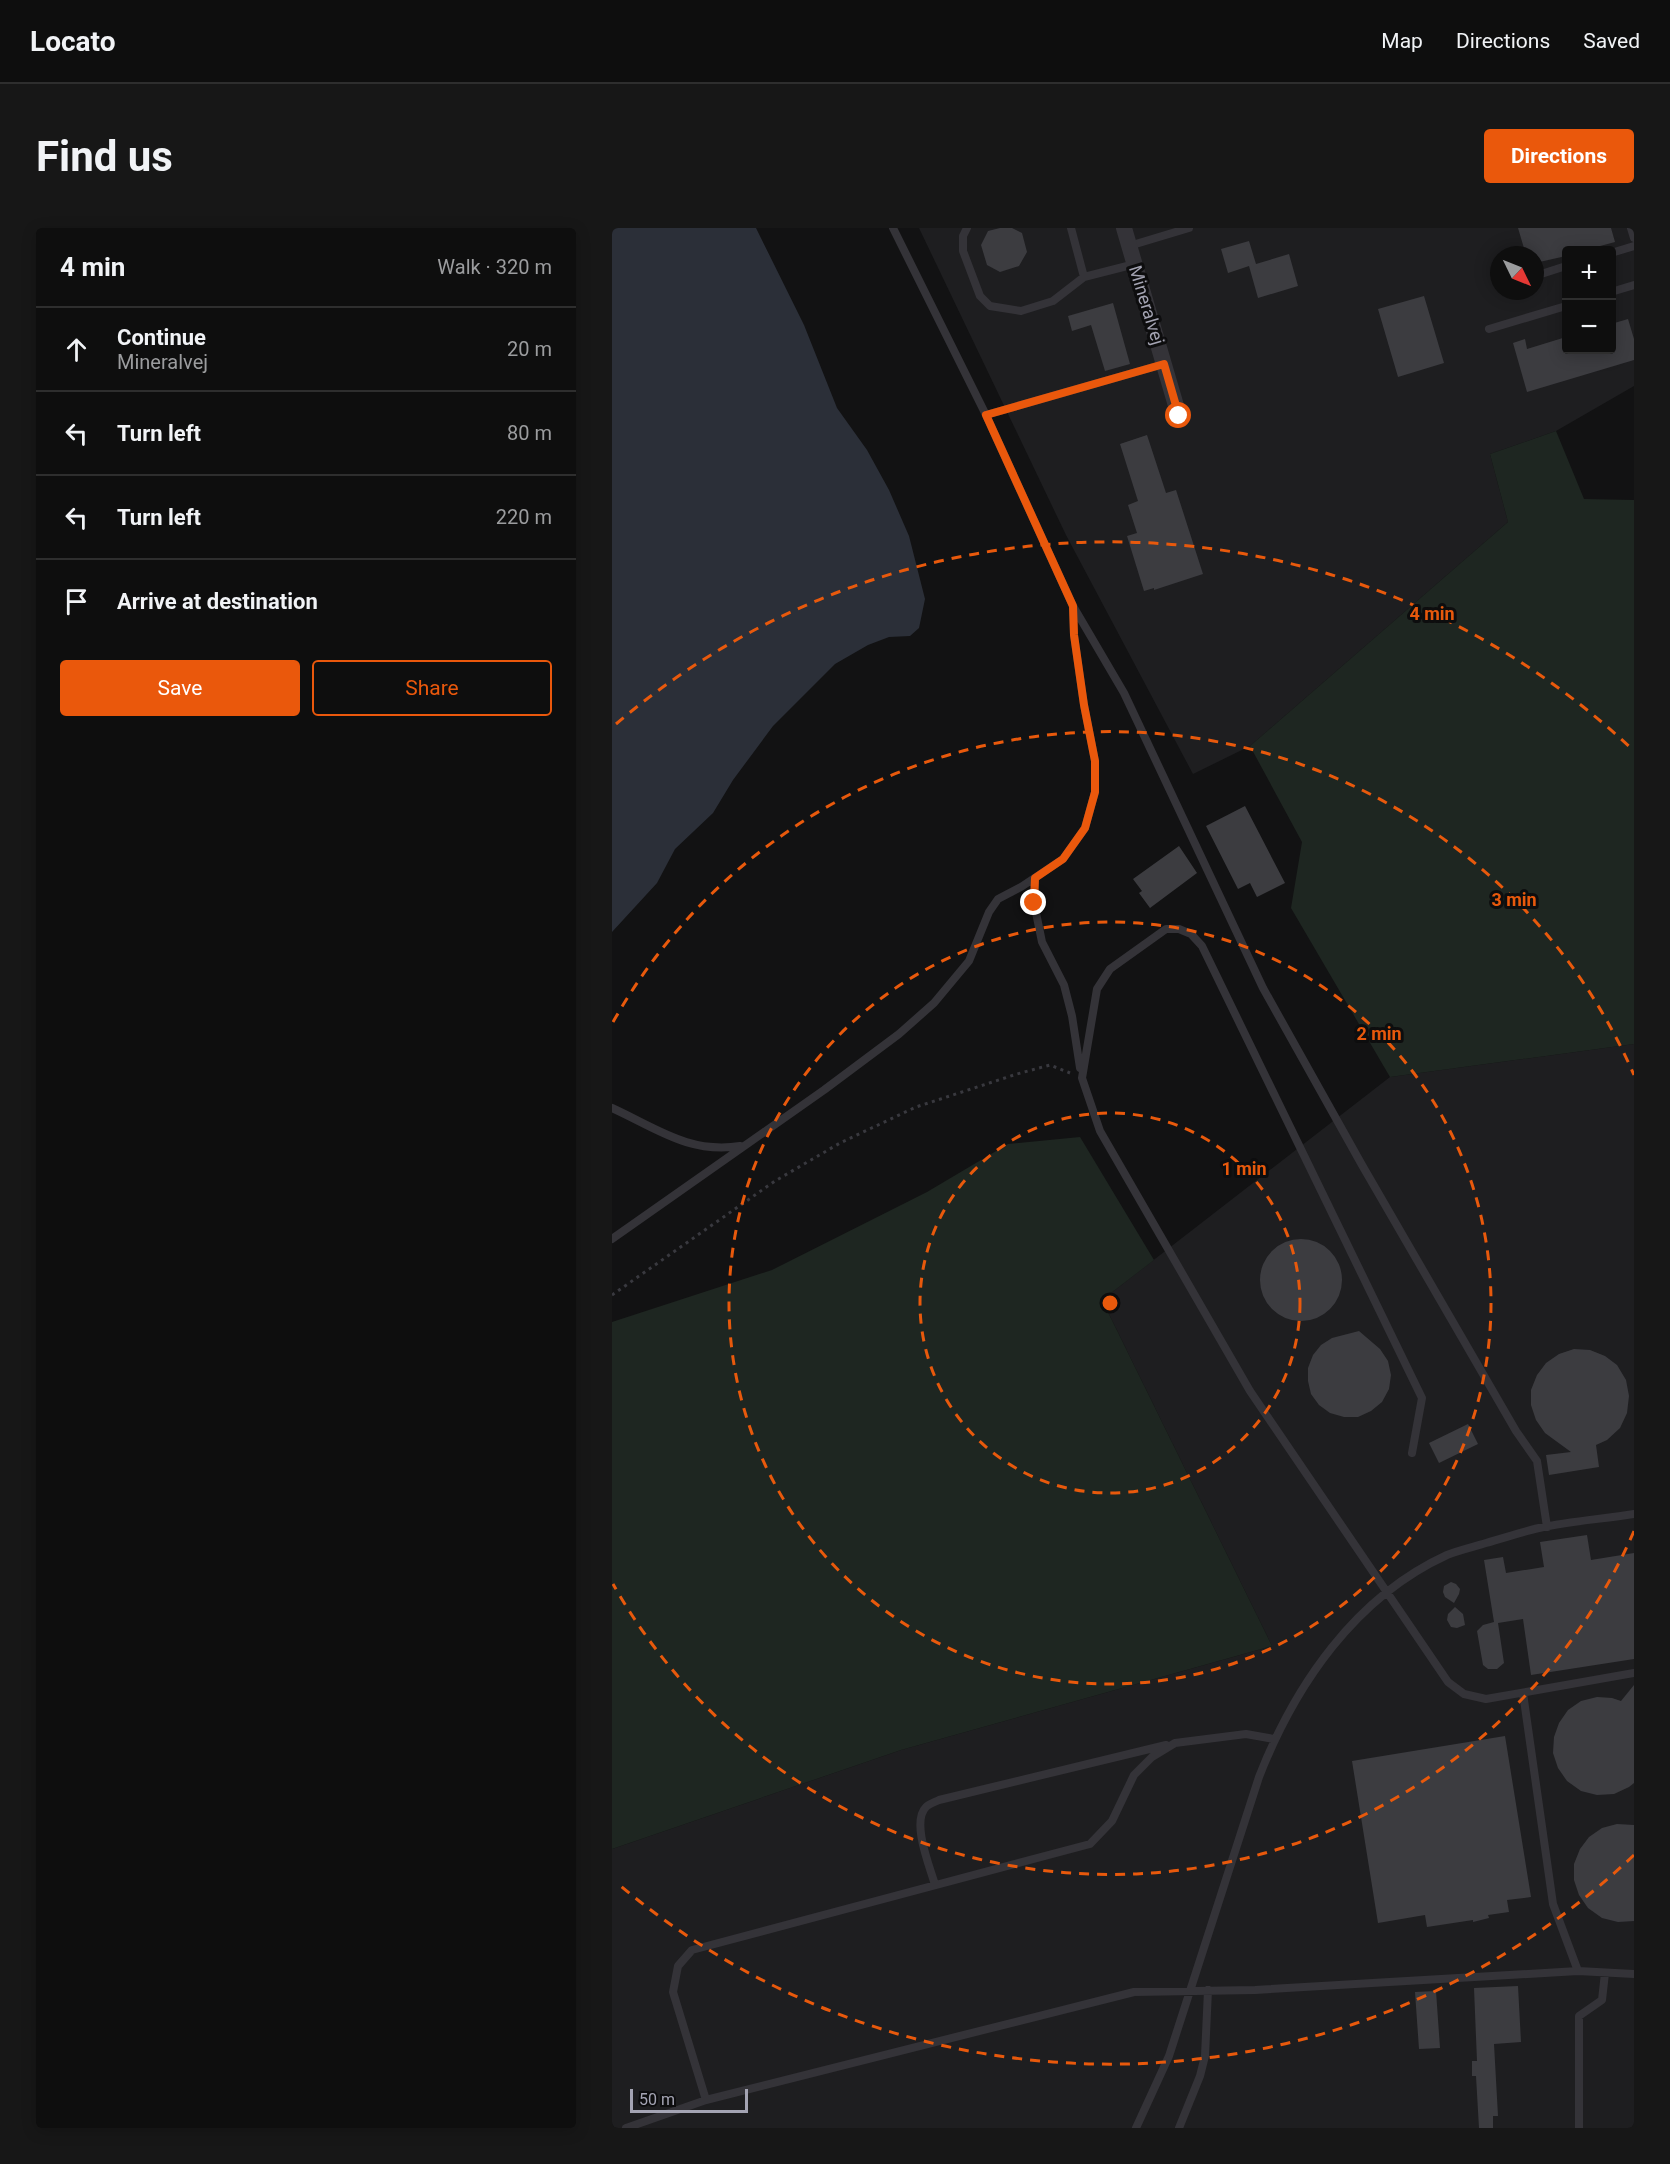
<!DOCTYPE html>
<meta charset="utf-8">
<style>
body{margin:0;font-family:Roboto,sans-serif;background:#171717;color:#f1f3f6}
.controls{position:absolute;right:18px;top:18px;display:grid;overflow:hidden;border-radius:6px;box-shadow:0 3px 15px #0003}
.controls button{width:54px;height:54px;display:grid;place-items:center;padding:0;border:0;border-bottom:2px solid #2e2e2e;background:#0e0e0e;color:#f1f3f6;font:30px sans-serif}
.compass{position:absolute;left:878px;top:18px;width:54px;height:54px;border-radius:50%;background:#0e0e0e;box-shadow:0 3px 15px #0003;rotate:133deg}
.scale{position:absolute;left:18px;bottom:15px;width:118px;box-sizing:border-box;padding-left:6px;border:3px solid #a4a4b3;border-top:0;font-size:16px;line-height:21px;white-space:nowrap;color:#a4a4b3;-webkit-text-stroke:4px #0d0d0e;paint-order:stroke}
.stop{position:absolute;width:18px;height:18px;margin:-14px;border:4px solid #ea580c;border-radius:50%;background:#fff}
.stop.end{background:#ea580c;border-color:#fff;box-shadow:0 2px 6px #0008}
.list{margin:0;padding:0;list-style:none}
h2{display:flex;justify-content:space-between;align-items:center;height:78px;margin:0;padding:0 24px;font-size:26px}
h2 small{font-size:20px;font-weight:400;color:#9b9c9e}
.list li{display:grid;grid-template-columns:39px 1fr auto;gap:18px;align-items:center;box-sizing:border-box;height:84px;padding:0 24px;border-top:2px solid #2e2e2e}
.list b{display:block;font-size:22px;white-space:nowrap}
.list p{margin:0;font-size:20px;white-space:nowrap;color:#9b9c9e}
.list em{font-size:20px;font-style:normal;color:#9b9c9e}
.actions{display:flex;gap:12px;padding:18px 24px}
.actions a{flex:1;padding:14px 0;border:2px solid #ea580c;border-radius:6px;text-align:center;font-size:21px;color:#ea580c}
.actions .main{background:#ea580c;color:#fff}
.icon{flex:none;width:33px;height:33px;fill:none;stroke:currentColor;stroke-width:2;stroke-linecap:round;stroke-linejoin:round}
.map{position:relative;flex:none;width:1022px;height:1900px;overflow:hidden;border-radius:6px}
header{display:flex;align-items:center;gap:36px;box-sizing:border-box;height:84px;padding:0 30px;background:#0e0e0e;border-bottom:2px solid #2e2e2e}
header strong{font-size:28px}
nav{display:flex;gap:33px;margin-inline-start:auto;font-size:21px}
.intro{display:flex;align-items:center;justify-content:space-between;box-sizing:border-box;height:144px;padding:0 36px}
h1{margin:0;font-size:42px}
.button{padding:15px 27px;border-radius:6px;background:#ea580c;color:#fff;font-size:21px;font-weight:700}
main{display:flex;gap:36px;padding:0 36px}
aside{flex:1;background:#0e0e0e;border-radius:6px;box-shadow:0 3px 15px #0003}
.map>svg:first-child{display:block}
.built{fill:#1e1e20;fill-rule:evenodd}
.green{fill:#1e2621}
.water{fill:#2b2f38}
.building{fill:#3c3c40}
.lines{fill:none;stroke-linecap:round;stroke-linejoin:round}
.path{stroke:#39393f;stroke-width:3;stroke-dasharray:3 4.5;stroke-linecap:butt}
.lane{stroke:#343338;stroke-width:8}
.street{stroke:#343338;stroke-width:16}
.route{stroke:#ea580c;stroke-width:8}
.ring{fill:none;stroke:#e8590c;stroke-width:3;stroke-dasharray:10 8}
.labels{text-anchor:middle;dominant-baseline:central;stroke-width:6;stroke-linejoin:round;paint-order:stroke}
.street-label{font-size:18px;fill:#a4a4b3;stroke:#0d0d0e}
.centre{fill:#e8590c;stroke:#0d0d0e;stroke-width:3}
.ring-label{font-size:18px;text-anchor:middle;font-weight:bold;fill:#e8590c;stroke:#0d0d0e;stroke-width:6;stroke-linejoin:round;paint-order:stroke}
</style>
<header>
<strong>Locato</strong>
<nav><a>Map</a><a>Directions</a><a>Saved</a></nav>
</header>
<div class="intro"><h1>Find us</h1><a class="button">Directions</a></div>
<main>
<aside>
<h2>4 min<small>Walk · 320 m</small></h2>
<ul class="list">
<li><svg class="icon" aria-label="ahead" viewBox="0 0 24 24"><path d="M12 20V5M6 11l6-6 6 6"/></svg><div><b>Continue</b><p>Mineralvej</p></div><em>20 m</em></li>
<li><svg class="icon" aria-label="left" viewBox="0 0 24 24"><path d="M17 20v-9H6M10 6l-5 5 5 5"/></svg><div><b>Turn left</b></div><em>80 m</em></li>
<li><svg class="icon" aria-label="left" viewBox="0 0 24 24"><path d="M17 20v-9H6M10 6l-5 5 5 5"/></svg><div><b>Turn left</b></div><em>220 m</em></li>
<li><svg class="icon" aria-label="arrive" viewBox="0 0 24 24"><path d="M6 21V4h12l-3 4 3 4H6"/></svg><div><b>Arrive at destination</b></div></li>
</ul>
<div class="actions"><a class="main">Save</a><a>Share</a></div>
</aside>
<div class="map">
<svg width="1022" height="1900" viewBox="0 0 1022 1900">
<rect width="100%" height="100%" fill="#121213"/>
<path class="built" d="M307 0H1022V158L944 203 878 226 896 294 638 518 581 546 454 307ZM954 22H999V122H954ZM887 27H923V63H887Z
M1022 816V1900H0V1621L289 1522 660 1418 490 1072 778 849Z"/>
<path class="green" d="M944 203 972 271 1022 272V816L778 849 679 680 690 614 638 518 896 294 878 226Z
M468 909 542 1032 490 1072 660 1418 289 1522 0 1621V1094L160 1042 315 964 396 916Z"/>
<path class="water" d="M0 0H144L192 97 225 180 255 222 277 262 297 308 313 371 307 400 298 408 277 409 256 417 223 436 161 498 121 552 101 585 63 621 45 655 0 704Z"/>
<path class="building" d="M388 0H400L410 5 415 24 407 38 388 44 375 37 369 17 376 3Z
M906 0H999L1003 14 973 22H954V28L923 35V27H914Z
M637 13 644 36 677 26 686 58 646 70 637 38 616 45 609 21Z
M812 68 832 135 786 149 766 81Z
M501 75 518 136 493 143 479 97 460 103 456 88Z
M1016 91 1022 111V132L915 164 901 115 913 111 915 121 954 109V122H999V96Z
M535 207 554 265 564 262 591 346 542 362V360L532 363 515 308 525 305 516 277 526 273 508 216Z
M633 578 673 655 645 669 638 655 626 661 594 598Z
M567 618 585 645 538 680 527 665 530 663 521 651Z
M648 1052a41 41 0 1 1 82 0a41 41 0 1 1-82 0Z
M747 1103 768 1121 776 1133 779 1147 777 1161 770 1174 759 1183 746 1189H732L718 1185 707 1177 699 1166 696 1153V1140L701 1127 709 1117 720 1110Z
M962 1121 978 1122 993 1128 1005 1137 1014 1152 1017 1168 1015 1185 1008 1200 995 1212 984 1217 987 1239 937 1247 934 1227 959 1224 933 1205 924 1192 919 1177V1162L925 1147 934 1135 947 1126Z
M856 1196 866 1216 827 1235 817 1215Z
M975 1307 979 1332 1022 1325V1431L919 1447 911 1391 886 1395 892 1435 885 1441H876L871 1437 865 1403 871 1397 882 1394 872 1332 891 1329 894 1345 932 1339 928 1314Z
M839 1354 844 1356 848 1361 847 1366 842 1375 833 1369 831 1364 832 1358Z
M843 1379 851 1386 853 1397 845 1400 839 1399 835 1392 836 1386Z
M1022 1457V1555L1017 1559 1002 1566 985 1567 969 1563 955 1553 946 1540 941 1525 942 1509 947 1495 956 1482 969 1473 985 1469 1000 1470 1009 1473Z
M893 1508 919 1669 895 1672 897 1684 876 1687 877 1690 861 1694V1692L815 1699 813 1687 766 1695 740 1533Z
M1005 1596 1022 1597V1693L1006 1694 990 1690 976 1680 967 1667 962 1652V1636L968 1621 977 1609 990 1600Z
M906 1758 909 1814 882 1816 886 1888H881V1900H867L864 1848H860V1833H865L862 1760Z
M824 1763 828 1820 807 1821 803 1764Z"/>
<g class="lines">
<path class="path" d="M0 1067 163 953 228 915 304 879 405 846 438 837 458 845"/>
<path class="lane" d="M281 0 374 187
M355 0 351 8V23L368 68 378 78 409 83 441 73 472 49 523 36
M459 0 472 49
M1019 0 1022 10
M517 18 577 0
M999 25 1022 18
M923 48 954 38
M999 64 1022 57
M877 101 954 78
M552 136 374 187 461 378 512 465 651 760 750 937 904 1203 925 1233 935 1299
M423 650 422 675 430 714 452 757 460 788 468 840
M0 880C44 900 77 926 128 918
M0 1011 212 862 287 806 322 775 357 733 377 684 386 671 409 659 451 631 473 600 483 564V533L472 477 462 407 461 379
M800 1225 810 1170 590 718 579 706 567 701H554L498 741 485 761 470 850 488 903 638 1163 836 1454 852 1466 874 1471 1022 1445
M911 1465 941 1676 966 1743
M323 1657C318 1639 299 1594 314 1579 317 1576 323 1574 327 1572L554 1517
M94 1872 61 1764 66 1738 80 1722 478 1616 500 1593 522 1547 540 1529 563 1515 634 1506 662 1511
M14 1900 94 1872 522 1764 643 1762 966 1743 1022 1746
M524 1900 557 1828 647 1549C683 1457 743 1369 835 1327 847 1322 861 1319 874 1315 892 1310 909 1304 927 1300 958 1293 991 1291 1022 1286
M567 1900 588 1848 593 1828 596 1762
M967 1900V1788L990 1772 993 1745"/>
<path class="street" d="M512 0 567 188"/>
</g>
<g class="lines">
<path class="route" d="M422 675 423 650 451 631 473 600 483 564V533L472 477 462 407 461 378 374 187 552 136 567 188"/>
</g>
<g class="ring">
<circle cx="498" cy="1075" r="190"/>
<circle cx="498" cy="1075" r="381"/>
<path d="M1022 1303A571 571 0 0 1 1 1356M1 794A571 571 0 0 1 1022 847"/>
<path d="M1022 1627A761 761 0 0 1 4 1654M4 496A761 761 0 0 1 1022 523"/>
</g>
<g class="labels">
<g class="street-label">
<text transform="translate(535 77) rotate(73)">Mineralvej</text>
</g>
</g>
<circle cx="498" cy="1075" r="9" class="centre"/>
<g class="ring-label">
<text x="820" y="392">4 min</text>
<text x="902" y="678">3 min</text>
<text x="767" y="812">2 min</text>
<text x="632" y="947">1 min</text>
</g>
</svg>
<div class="controls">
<button>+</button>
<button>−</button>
</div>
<svg class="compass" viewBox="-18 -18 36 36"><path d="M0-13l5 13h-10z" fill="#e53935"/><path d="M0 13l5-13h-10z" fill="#9b9c9e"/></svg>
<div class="scale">50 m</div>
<div class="stop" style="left:567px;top:188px"></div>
<div class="stop end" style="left:422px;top:675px"></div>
</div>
</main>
